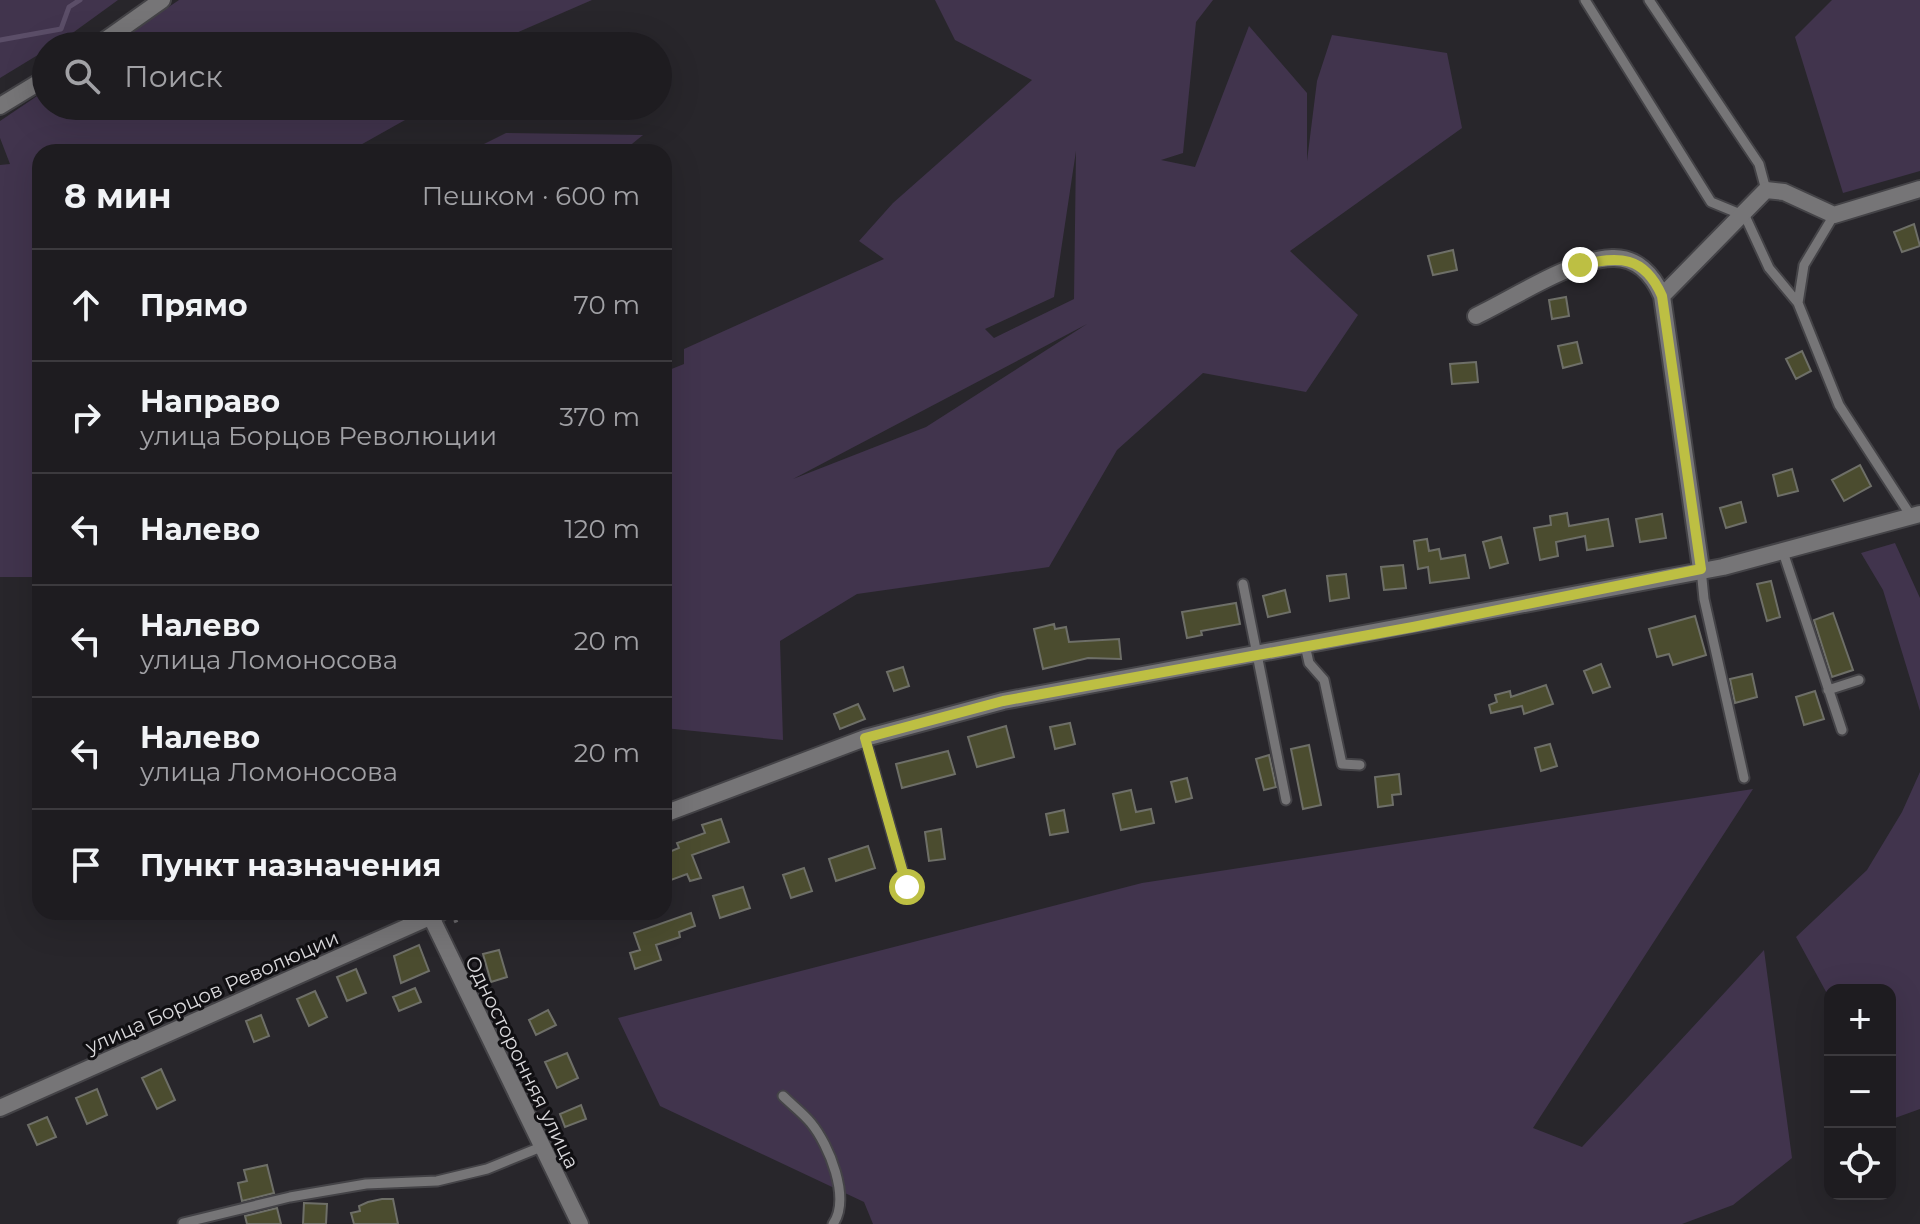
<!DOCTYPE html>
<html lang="ru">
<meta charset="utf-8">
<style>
body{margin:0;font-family:Montserrat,sans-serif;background:#262529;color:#f1f3f6}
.controls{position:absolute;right:24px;bottom:24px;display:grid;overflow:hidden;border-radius:16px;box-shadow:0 8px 32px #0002}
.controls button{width:72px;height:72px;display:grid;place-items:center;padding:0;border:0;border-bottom:2px solid #3c3a3e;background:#1e1c20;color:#f1f3f6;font:40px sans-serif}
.stop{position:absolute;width:24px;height:24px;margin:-18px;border:6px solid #bdbf43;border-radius:50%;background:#fff}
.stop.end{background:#bdbf43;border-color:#fff;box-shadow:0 2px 8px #0008}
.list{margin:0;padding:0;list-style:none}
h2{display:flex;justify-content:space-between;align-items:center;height:104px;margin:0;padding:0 32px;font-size:34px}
h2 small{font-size:26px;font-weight:400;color:#a1a1a5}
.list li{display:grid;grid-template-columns:52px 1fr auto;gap:24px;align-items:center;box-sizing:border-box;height:112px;padding:0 32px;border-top:2px solid #3c3a3e}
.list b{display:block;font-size:30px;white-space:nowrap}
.list p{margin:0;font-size:26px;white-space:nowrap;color:#a1a1a5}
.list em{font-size:26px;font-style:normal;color:#a1a1a5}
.icon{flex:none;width:44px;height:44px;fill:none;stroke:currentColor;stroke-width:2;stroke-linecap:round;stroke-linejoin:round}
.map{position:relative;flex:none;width:1920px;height:1224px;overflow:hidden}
.search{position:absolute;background:#1e1c20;box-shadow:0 8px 32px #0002;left:32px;top:32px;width:640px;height:88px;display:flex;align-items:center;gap:20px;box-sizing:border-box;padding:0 28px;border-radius:44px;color:#a1a1a5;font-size:30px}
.panel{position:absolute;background:#1e1c20;box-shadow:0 8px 32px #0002;left:32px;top:144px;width:640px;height:776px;border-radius:24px}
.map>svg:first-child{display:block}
.green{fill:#41344d;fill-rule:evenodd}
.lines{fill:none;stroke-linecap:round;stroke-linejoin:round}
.stream{stroke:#5b4e68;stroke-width:5}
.building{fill:#4b4c2f;stroke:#6e6f68;stroke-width:2}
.service-casing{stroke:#444347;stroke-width:13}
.minor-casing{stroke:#444347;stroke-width:20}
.path{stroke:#666468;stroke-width:3;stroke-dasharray:4 6;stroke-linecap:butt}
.service{stroke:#767577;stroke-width:9}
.minor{stroke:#767577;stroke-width:16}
.route{stroke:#bdbf43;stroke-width:10}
.labels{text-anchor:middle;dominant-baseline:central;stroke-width:6;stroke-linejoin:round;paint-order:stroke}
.street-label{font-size:20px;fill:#dad9dc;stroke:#100f12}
</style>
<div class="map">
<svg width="1920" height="1224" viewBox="0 0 1920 1224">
<rect width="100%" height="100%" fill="#28262b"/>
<path class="green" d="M0 0H118L67 37 46 46V50L0 78Z
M179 0H592L486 46H111Z
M935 0H1213L1196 22 1183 153 1161 160 1195 167 1249 26 1307 93V161L1317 81 1332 35 1447 53 1462 128 1290 251 1358 315 1306 392 1203 373 1117 450 1049 567 857 594 780 641 783 740 664 728V372L684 364V349L884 259 859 241 893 203 1032 80 955 40ZM1076 151 1074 299 994 338 985 329 1054 297ZM1087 324 926 427 793 479Z
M1832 0H1920V171L1843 193 1795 37Z
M46 90V106H430L348 152H40V577H0V165L10 164 0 138V121Z
M506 133 643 135 622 152H468Z
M1895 543 1920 598V711L1883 590 1861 553Z
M1920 772V1109L1895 1118 1890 1109V990H1830V999L1796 937 1867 870 1902 812Z
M1753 789 1533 1128 1582 1147 1764 950 1792 1158 1733 1205 1682 1224H873L864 1202 660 1106 618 1018 1142 883Z"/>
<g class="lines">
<path class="stream" d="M0 40 61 29 69 7 80 0"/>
</g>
<path class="building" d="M1914 224 1920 246 1902 252 1894 232Z
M1453 250 1457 270 1433 275 1428 256Z
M1566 297 1569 316 1552 319 1549 300Z
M1577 342 1582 363 1563 368 1558 346Z
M1802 351 1811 371 1796 379 1786 359Z
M1476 362 1478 382 1452 384 1450 364Z
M1860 465 1871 486 1844 501 1832 480Z
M1792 469 1798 491 1778 496 1773 475Z
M1741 502 1746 522 1726 528 1720 508Z
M1567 513 1569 526 1608 519 1613 546 1587 550 1585 536 1556 542 1558 556 1540 560 1534 528 1551 525 1550 516Z
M1662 514 1666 538 1640 542 1636 519Z
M1501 537 1508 563 1490 568 1483 542Z
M1427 539 1429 551 1439 549 1441 559 1465 555 1469 578 1430 583 1428 567 1418 569 1414 541Z
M1403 565 1406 588 1384 590 1381 567Z
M1346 574 1349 598 1330 601 1327 576Z
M1771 581 1780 617 1767 621 1757 584Z
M1285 590 1290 612 1268 617 1263 596Z
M1236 603 1240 624 1201 631 1202 635 1187 638 1182 612Z
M1833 613 1853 670 1832 677 1814 620Z
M1695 616 1706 655 1673 665 1669 654 1657 657 1649 629Z
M1054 624 1055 629 1066 627 1069 642 1119 639 1121 659 1088 658 1043 669 1034 629Z
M1601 664 1610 687 1593 693 1584 671Z
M903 667 909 686 894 691 887 672Z
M1752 674 1757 697 1735 703 1730 679Z
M1546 685 1553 704 1524 714 1522 706 1491 713 1489 705 1497 702 1495 695 1510 691 1511 697Z
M1815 691 1824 719 1804 725 1796 697Z
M858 704 865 719 840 729 834 714Z
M1070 723 1075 744 1055 749 1050 727Z
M1006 726 1014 757 977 767 968 737Z
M1550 744 1557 766 1541 771 1535 748Z
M1309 745 1321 805 1303 809 1291 749Z
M948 751 955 774 902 788 896 764Z
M1269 755 1276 787 1264 790 1256 759Z
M1399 774 1401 794 1392 795 1393 805 1378 807 1375 777Z
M1187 778 1192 798 1176 802 1171 782Z
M1131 790 1136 812 1151 809 1154 823 1121 830 1113 794Z
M1064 810 1068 832 1050 835 1046 814Z
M721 819 729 842 692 855 701 878 690 881 687 874 671 880 664 854 679 848 677 843 705 833 702 825Z
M941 829 945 859 929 861 925 832Z
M868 846 875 868 836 881 829 859Z
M804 868 812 891 791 898 783 875Z
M743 887 750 908 720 918 713 896Z
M691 913 695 926 679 932 680 937 656 945 661 960 635 969 630 953 640 950 634 933Z
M419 945 429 971 401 983 394 956Z
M499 950 507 977 491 982 483 954Z
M356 969 366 993 347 1001 337 977Z
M415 988 421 1002 399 1011 393 997Z
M315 991 327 1017 309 1026 297 999Z
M548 1010 556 1025 536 1035 529 1020Z
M261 1015 269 1036 254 1042 246 1021Z
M567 1053 578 1078 557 1088 545 1062Z
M161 1069 175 1100 157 1109 142 1078Z
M97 1089 107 1115 87 1124 76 1098Z
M581 1105 586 1119 565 1127 560 1114Z
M47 1117 56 1137 37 1145 28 1125Z
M267 1165 274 1193 242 1201 238 1183 247 1181 244 1170Z
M382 1199H393L398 1224H354L351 1213 360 1211 359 1206 368 1202Z
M304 1203 327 1204 326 1224H303Z
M277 1208 281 1224H247L245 1216Z"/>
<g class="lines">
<defs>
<path id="service" d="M1585 0 1711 202 1745 216 1769 268 1798 303 1839 405 1911 516
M1649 0 1759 164 1766 190
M1798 303 1804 265 1834 215
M1783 552 1842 730
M1701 569 1704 599 1744 778
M1243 584 1286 800
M1305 645 1309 663 1324 680 1342 764 1360 765
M1828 690 1859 680
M865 738 907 887
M783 1096C792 1105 803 1113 811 1123 829 1145 851 1198 833 1224
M183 1223 290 1197 366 1184 437 1181 487 1169 541 1147"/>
<path id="minor" d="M97 46 162 0
M0 106 46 78
M1662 296 1701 569
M1476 316C1512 299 1572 259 1612 258 1637 257 1653 275 1662 296L1766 190 1784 192 1834 215 1920 189
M664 814 865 738 1003 701 1723 567 1920 514
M431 917 580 1224
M0 1108 441 912"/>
</defs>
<use href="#service" class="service-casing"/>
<use href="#minor" class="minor-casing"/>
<path class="path" d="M454 922 475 912"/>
<use href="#service" class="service"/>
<use href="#minor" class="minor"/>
</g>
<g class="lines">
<path class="route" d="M907 887 865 738 1003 701 1413 627 1701 569 1662 296C1644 255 1619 256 1580 265"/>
</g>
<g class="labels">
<g class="street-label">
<text transform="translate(212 992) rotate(-24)">улица Борцов Революции</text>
<text transform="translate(522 1062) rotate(64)">Односторонняя улица</text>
</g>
</g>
</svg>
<div class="controls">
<button>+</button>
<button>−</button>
<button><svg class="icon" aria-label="locate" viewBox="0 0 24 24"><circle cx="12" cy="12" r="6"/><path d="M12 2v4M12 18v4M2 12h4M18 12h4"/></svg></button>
</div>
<div class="stop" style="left:907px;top:887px"></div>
<div class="stop end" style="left:1580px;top:265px"></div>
<div class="search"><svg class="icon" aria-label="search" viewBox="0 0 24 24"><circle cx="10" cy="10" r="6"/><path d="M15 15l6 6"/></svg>Поиск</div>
<section class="panel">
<h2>8 мин<small>Пешком · 600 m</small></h2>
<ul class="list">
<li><svg class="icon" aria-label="ahead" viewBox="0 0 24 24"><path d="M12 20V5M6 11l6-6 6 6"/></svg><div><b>Прямо</b></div><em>70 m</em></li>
<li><svg class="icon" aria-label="right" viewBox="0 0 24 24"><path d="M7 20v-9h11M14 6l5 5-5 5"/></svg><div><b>Направо</b><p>улица Борцов Революции</p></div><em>370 m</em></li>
<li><svg class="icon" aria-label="left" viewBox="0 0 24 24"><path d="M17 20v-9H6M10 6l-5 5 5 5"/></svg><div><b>Налево</b></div><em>120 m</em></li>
<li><svg class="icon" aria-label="left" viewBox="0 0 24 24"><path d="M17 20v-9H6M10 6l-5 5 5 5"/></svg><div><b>Налево</b><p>улица Ломоносова</p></div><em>20 m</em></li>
<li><svg class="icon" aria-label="left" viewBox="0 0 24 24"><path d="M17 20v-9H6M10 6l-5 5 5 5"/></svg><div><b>Налево</b><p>улица Ломоносова</p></div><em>20 m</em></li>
<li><svg class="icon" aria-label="arrive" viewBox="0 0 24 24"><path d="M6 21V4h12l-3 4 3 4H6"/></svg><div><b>Пункт назначения</b></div></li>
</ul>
</section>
</div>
